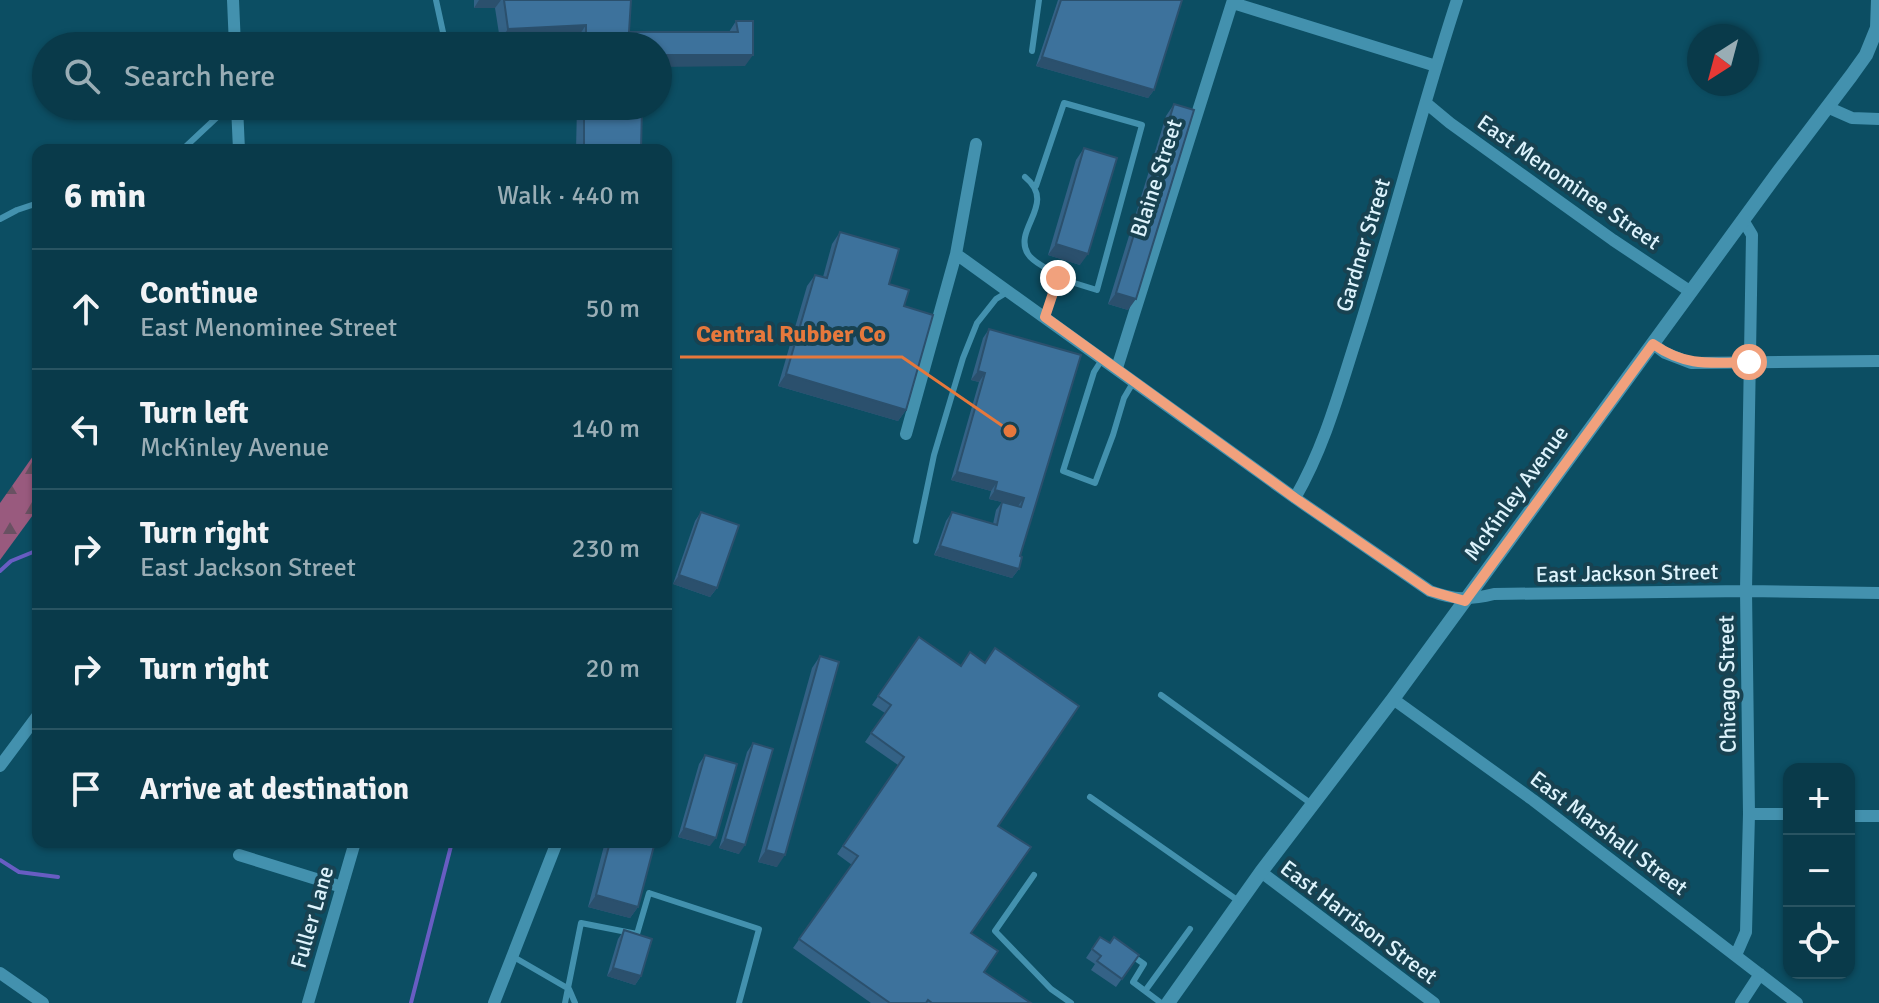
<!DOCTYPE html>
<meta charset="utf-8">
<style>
body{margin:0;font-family:Signika,sans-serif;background:#174554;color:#f1f3f6}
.controls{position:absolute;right:24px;bottom:24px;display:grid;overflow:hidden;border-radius:16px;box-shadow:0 2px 6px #0004}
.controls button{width:72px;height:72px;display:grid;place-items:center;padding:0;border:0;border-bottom:2px solid #295462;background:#093a4a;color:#f1f3f6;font:40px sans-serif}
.compass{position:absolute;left:1687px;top:24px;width:72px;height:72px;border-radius:50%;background:#093a4a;box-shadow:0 2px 6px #0004;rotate:216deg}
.stop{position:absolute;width:24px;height:24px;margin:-18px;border:6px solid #f1a17d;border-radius:50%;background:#fff}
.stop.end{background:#f1a17d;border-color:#fff;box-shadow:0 2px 8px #0008}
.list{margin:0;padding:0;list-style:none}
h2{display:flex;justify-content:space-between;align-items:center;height:104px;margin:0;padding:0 32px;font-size:34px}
h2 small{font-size:26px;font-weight:400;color:#99adb5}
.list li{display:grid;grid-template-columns:52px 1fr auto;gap:24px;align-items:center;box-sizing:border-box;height:120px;padding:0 32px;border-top:2px solid #295462}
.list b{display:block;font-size:30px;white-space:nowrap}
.list p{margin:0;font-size:26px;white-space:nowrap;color:#99adb5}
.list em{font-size:26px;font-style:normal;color:#99adb5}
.icon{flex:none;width:44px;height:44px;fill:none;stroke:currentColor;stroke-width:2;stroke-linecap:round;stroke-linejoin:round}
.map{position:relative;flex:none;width:1879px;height:1003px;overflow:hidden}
.search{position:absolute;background:#093a4a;box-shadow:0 2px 6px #0004;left:32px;top:32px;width:640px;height:88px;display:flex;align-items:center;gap:20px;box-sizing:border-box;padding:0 28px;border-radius:44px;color:#99adb5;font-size:30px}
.panel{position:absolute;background:#093a4a;box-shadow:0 2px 6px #0004;left:32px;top:144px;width:640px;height:704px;border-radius:16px}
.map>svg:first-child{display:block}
.forest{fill:url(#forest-firs)}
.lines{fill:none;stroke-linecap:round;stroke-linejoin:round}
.stream{stroke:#685dc3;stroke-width:4}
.service{stroke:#4391ae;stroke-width:6}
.minor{stroke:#4391ae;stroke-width:12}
.tertiary{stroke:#4391ae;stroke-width:14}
.wall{fill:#346286}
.shaded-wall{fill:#2b506d}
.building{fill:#3d729c;stroke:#2b506d;stroke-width:2}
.route{stroke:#f1a17d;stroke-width:10}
.labels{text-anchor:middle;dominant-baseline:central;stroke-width:8;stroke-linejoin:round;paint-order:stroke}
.street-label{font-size:22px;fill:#ddf3fc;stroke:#184251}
.leader{fill:none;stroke:#e6783c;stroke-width:3}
.callout-dot{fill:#e6783c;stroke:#184251;stroke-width:3}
.callout-label{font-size:24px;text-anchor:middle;font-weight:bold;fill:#e6783c;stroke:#184251;stroke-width:8;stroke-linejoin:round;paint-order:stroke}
</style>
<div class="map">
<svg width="1879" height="1003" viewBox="0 0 1879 1003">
<defs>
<pattern id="forest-firs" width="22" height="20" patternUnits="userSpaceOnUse" patternTransform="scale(2)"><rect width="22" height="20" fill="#995a7e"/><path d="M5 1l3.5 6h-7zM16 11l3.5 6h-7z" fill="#695162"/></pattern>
</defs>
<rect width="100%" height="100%" fill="#0c4e63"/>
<path class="forest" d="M38 449V508L0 560V503Z"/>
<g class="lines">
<path class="stream" d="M0 571 11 561 38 550
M0 860 19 872 58 877
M411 1003 452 842"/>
<path class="service" d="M436 0 446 46
M1032 51 1039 0
M182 150 229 106
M1025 177C1058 204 1012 229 1028 254 1034 264 1050 268 1058 278L1045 317
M1036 186 1064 103 1142 125 1097 290 1058 278
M0 219 17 210 38 203
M1103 358 1094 372 1063 471 1095 483 1113 435 1124 398 1134 381
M916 541 934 455 963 358 977 323 996 299 1009 291
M1161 695 1313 805
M1090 797 1240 902
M1034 875 995 931 1051 989 1071 1003
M1131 955 1144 964 1133 982 1161 1003
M512 956 569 989 575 1003
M1145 991 1190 929
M565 1003 581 923 637 934 649 893 759 929 739 1003"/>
<path class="minor" d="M233 0 235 46
M1233 3 1436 66
M1426 103 1450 123 1613 240 1691 292
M237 106 239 150
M1827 107 1852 118 1879 119
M956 254 1295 498 1430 591C1454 600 1470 600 1494 594L1746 591 1879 593
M1653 344 1665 353 1691 363 1879 361
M1117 368 1233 0
M906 434 956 254 976 144
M1295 498C1325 446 1340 389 1358 333 1393 222 1421 110 1457 0
M1393 699 1533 800 1797 1003
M0 766 38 715
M1749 814H1789
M1849 816H1879
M239 855 342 887
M1261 872 1434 1003
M1736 955 1746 932 1749 814 1746 591 1752 235 1743 220
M0 973 43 1003
M308 1003 355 842
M494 1003 557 842
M1741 1003 1760 974"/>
<path class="tertiary" d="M1168 1003 1261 872 1393 699 1779 171 1851 76 1866 55 1877 28 1878 0"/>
</g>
<path class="wall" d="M474 0H631L629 32H729L736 21 745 66 658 46H578V37L500 40 495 8H474Z
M1058 0H1182L1154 90 1148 98 1036 66Z
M1174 104 1128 310 1108 304 1166 116Z
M577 106H642L641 150H576Z
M1084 148 1080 265 1048 255 1076 160Z
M840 232 889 284 904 306 906 410 898 421 778 386 807 286 815 275 823 277 832 244Z
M989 329 1081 355 1020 556 1019 569 1012 578 934 555 946 521 952 512 993 524 996 510 1002 502 989 499 991 491 951 480 979 382 971 380 983 338Z
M701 512 717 588 710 597 673 584 695 521Z
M919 637 998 826 971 933 984 972 1031 1003H871L793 948 852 865 837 854 898 765 865 742 885 713 872 705Z
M820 656 777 867 758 862 812 668Z
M753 743 739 854 719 848 747 752Z
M705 755 710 846 678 837 699 764Z
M605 842H655L638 907 630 918 588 907Z
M624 930 641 976 635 985 607 976 618 939Z
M1100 937 1110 943 1139 955 1116 987 1091 970 1095 964 1086 958Z"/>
<path class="shaded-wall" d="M479 0H501L495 8H474Z
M586 25 578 37 500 40 508 29Z
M658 55H753L745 66 658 67Z
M1042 57 1154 90 1148 98 1036 66Z
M1056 244 1088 254 1080 265 1048 255Z
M1116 293 1136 299 1128 310 1108 304Z
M978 371 985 373 979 382 971 380Z
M786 374 906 410 898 421 778 386Z
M957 472 997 482 991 491 951 480Z
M995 490 1024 498 1018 506 989 499Z
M940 546 1019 569 1012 578 934 555Z
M679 575 717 588 710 597 673 584Z
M684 828 716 838 710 846 678 837Z
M725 839 745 845 739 854 719 848Z
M766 850 785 855 777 867 758 862Z
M596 895 638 907 630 918 588 907Z
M613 968 641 976 635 985 607 976Z"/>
<path class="building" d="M504 0H631L629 32H738L736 21H753V55H658V46H586V25L508 29Z
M1061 0H1182L1154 90 1042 57Z
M1174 104 1194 110 1136 299 1116 293Z
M584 106H642L641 150H584Z
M1084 148 1117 158 1088 254 1056 244Z
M840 232 899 249 889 284 909 290 904 306 933 315 906 410 786 374 815 275 827 278Z
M989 329 1081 355 1020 556 1022 557 1019 569 940 546 952 512 997 525 1002 502 1021 507 1024 498 995 490 997 482 957 472 985 373 978 371Z
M701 512 739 525 717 588 679 575Z
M919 637 961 666 970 652 985 663 995 648 1079 706 998 826 1031 847 971 933 998 951 984 972 1031 1003H932L928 1000 926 1003H890L799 939 858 856 843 846 904 757 871 733 891 705 878 696Z
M820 656 839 662 785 855 766 850Z
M753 743 773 749 745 845 725 839Z
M705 755 737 764 716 838 684 828Z
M610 842H655L638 907 596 895Z
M624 930 652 939 641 976 613 968Z
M1100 937 1110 943 1114 937 1139 955 1122 979 1097 961 1101 956 1092 949Z"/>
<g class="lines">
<path class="route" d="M1058 278 1045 317 1295 498 1430 591 1465 601 1653 344C1686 367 1710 363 1749 362"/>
</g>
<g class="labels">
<g class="street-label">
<text transform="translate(1156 178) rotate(-72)">Blaine Street</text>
<text transform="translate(1569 182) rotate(35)">East Menominee Street</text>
<text transform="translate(1363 245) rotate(-73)">Gardner Street</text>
<text transform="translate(1516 493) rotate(-54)">McKinley Avenue</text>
<text transform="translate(1627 573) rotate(-1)">East Jackson Street</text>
<text transform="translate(1727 684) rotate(-91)">Chicago Street</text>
<text transform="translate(1609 833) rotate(37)">East Marshall Street</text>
<text transform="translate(312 917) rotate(-74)">Fuller Lane</text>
<text transform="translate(1359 922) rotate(37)">East Harrison Street</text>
</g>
</g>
<path class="leader" d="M1010 431L902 357H680"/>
<circle class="callout-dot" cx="1010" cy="431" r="8"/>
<g class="callout-label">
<text x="791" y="342">Central Rubber Co</text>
</g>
</svg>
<div class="controls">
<button>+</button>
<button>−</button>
<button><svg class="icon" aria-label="locate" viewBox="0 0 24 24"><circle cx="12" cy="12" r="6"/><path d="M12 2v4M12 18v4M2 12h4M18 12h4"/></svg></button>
</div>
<svg class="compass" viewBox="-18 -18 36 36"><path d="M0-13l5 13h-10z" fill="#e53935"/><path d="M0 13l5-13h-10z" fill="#99adb5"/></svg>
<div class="stop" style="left:1749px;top:362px"></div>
<div class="stop end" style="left:1058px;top:278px"></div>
<div class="search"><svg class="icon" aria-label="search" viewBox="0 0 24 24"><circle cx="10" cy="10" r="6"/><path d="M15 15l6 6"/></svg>Search here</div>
<section class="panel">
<h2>6 min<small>Walk · 440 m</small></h2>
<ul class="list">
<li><svg class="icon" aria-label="ahead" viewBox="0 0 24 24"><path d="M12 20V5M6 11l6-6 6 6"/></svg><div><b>Continue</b><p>East Menominee Street</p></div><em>50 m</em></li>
<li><svg class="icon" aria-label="left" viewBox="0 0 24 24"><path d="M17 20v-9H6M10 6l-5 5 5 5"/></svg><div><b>Turn left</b><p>McKinley Avenue</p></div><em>140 m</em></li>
<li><svg class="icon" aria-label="right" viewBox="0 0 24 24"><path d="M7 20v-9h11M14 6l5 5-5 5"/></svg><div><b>Turn right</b><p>East Jackson Street</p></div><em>230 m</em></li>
<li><svg class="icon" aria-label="right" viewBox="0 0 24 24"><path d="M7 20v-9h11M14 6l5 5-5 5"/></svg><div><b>Turn right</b></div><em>20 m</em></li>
<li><svg class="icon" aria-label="arrive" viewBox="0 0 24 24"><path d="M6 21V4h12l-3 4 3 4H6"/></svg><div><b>Arrive at destination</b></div></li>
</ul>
</section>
</div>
